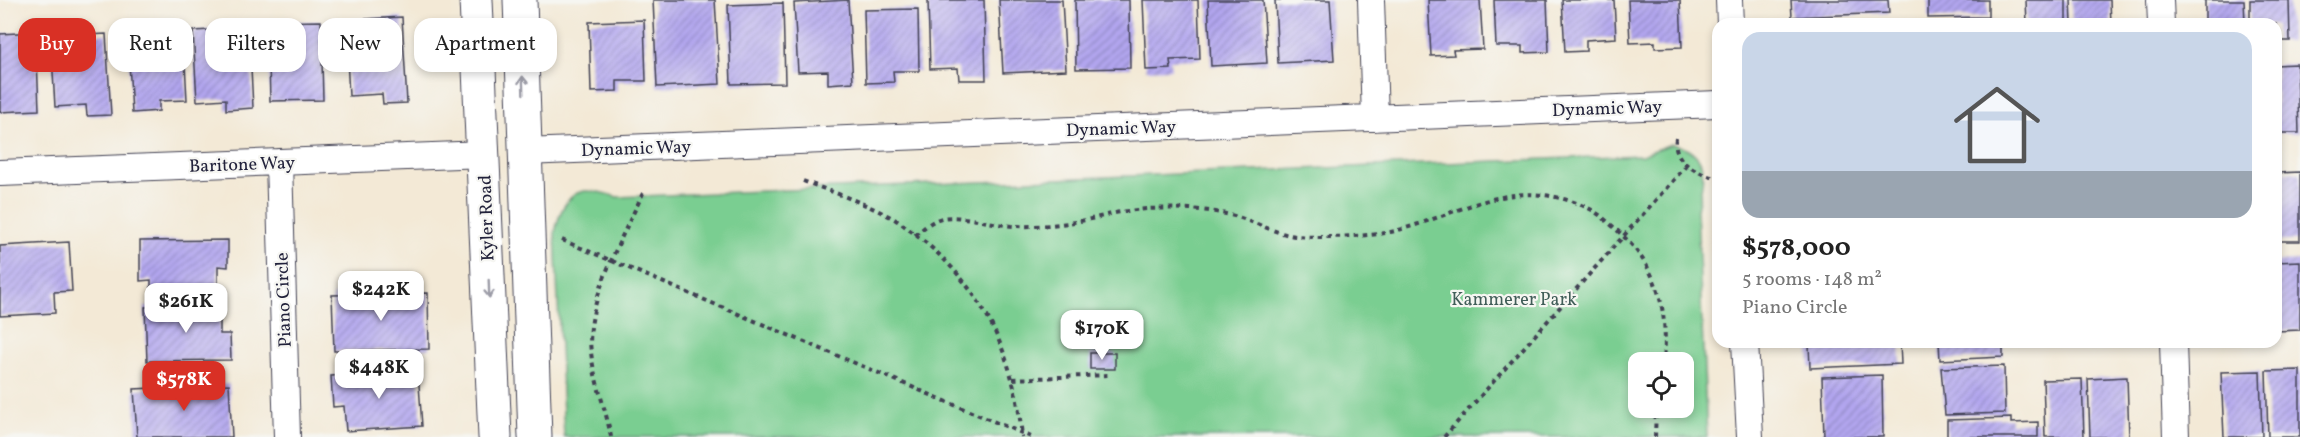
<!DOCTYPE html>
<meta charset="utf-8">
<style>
:root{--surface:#fff;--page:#f6f6f6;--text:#222;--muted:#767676;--accent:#d93025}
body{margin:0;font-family:Vollkorn,serif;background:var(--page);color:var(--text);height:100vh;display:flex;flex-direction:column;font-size:22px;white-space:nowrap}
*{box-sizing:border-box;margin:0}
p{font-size:20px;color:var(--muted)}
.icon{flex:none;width:33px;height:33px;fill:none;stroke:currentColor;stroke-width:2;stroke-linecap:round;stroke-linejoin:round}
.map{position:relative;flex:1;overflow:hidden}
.side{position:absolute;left:1712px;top:18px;width:570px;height:330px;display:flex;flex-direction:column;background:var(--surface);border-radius:18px;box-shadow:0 3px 9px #0003}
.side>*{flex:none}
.guide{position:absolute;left:18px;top:18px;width:570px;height:54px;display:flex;gap:12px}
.fabs{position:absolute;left:1628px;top:352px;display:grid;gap:12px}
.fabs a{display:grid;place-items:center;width:66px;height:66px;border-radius:12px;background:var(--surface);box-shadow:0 3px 9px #0003;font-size:30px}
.price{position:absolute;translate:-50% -51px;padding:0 14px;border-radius:12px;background:#fff;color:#222;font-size:20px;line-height:39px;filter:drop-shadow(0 2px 3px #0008)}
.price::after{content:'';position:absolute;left:50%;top:36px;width:18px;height:14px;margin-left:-9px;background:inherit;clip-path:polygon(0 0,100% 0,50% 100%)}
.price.selected{background:var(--accent);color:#fff}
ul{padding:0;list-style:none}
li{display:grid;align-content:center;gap:12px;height:318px;padding:0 30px}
li span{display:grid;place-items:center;height:186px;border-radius:18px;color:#555}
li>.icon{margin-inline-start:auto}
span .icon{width:108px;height:108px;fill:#fffc;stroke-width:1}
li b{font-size:26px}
.chip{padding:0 21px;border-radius:18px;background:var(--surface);box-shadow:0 3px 9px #0003;font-size:21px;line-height:54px}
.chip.selected{background:var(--accent);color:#fff}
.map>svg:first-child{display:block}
</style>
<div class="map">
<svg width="2300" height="437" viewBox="0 0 2300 437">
<defs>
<pattern id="building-hatch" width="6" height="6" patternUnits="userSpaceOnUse" patternTransform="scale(1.5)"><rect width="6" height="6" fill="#b2a6ef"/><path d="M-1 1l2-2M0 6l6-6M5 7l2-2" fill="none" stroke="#9087c3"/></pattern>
</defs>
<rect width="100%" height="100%" fill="#f6f6f2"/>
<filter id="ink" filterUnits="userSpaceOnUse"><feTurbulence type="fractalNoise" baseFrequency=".0167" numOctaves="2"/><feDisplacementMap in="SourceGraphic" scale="12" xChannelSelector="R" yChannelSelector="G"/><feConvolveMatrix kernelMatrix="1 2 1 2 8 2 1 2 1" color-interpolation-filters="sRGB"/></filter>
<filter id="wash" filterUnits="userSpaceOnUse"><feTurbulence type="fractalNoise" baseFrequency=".008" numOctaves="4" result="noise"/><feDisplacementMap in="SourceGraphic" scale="24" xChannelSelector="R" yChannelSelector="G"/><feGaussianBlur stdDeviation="1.35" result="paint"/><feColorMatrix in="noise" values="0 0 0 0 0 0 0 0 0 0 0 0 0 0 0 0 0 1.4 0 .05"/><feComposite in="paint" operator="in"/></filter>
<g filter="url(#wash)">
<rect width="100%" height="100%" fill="#f3e9d6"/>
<!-- park -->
<path fill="#7ace91" stroke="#4e7866" stroke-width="1.5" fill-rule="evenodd" d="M1671 144C1712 151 1704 178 1697 209L1707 437H564L555 233C558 216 567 190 588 191 598 191 608 194 617 197L1642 155ZM1638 363H1683V408H1638Z"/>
<g id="blocks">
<!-- building -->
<path fill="url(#building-hatch)" d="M653 0H715L720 84 657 87Z
M848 0 853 82 828 84V71L798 72 794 3Z
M928 0H984L986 80H959L958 68 930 69Z
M999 0H1062L1066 70 1003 73Z
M1075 0H1129L1130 68 1076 69Z
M1143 0H1198L1200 59 1170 60 1171 69 1146 70Z
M1208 0H1263L1267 63 1211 66Z
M1275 0H1330L1334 60 1278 63Z
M1428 0H1480L1483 49 1453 50 1454 55 1431 56Z
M1494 0H1547L1549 52 1522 53V46H1496Z
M1562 0H1614L1616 38 1586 40V51L1565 52Z
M1628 0H1680L1682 47 1655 48V42L1630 43Z
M1791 0H1888L1889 13 1792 17Z
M1928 0H1988V17L1928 18Z
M2026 0H2066V24H2027Z
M2071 0H2110L2111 24H2072Z
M2205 0H2244L2245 24H2205Z
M2250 0H2289L2290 41H2276V24H2250Z
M783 3 785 83 731 84 728 5Z
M918 9 919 71H893L894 82 866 83 864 10Z
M402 17 407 103 383 104 382 94 349 96 345 20Z
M644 20 646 81H617V91L591 92 589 22Z
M321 21 323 100 270 101 268 22Z
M1994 21V24H1954V22Z
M183 25 187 100 159 101V111L132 113 127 28Z
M249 28 253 108 226 110V99L197 101 193 31Z
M36 32 39 110 0 112V34Z
M106 34 111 115 87 116 86 105 55 107 51 37Z
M2297 64 2299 133H2276V65Z
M2300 172V241H2276V173Z
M228 240V267L218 266V295L151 296V280L140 281V241Z
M69 242 72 291 54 292 55 313 0 316V246Z
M2300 261V330L2276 331V262Z
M428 293 429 349 334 351 332 295Z
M220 305V334H230L231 360 147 361 145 307Z
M1816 342H1900L1901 364 1810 368 1809 344H1816Z
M1939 342H2003V357L1940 360Z
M1090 353H1115V369H1090Z
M2004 366 2005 413 1945 415 1941 368Z
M2300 370V437H2268L2266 371Z
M418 371 422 426 346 431 344 406 333 407 331 376Z
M2260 371 2262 437H2224L2221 372Z
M1882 375 1883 437H1824L1822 377Z
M2127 377 2129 437H2090L2088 379Z
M2082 379 2084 437H2045L2043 380Z
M229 384 232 437H137L134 389Z
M2011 418V423L2038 422V437H1947V420Z"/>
</g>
</g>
<g filter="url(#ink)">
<use href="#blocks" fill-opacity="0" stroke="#414052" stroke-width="1.5"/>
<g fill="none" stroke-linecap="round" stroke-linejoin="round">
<!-- minor casing -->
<g stroke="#414052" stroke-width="28">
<path id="minor" d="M1371 0 1375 118
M1729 0 1730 24
M2160 0 2161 24
M525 152 1718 104
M279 162 287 437
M0 173 484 154
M1745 342 1750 437
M2173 342 2176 437"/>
</g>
<!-- tertiary casing -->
<g stroke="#414052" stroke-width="35">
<path id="tertiary" d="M476 0 495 437
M520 0 535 437"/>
</g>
<!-- path -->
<path stroke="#414052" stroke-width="4" stroke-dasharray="4.5 4.5" stroke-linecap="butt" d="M1676 138C1672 161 1696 173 1715 178
M803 181C835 193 866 203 896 220 906 226 915 235 925 242 986 293 1015 359 1022 437
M915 235C923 229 932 220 942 218 960 214 995 225 1014 226 1041 227 1069 224 1095 218 1104 216 1113 213 1122 212 1144 208 1168 208 1190 209 1203 210 1218 212 1230 215 1252 220 1273 233 1295 236 1321 238 1370 237 1395 231 1465 213 1512 174 1586 207 1598 212 1609 223 1619 232 1659 269 1668 310 1664 363
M562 240 1031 437
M1013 379 1108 375
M611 437C606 409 594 380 591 352 584 304 624 234 644 191
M1444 437 1686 166
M1655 437 1656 408"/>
<!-- minor -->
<use href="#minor" stroke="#fff" stroke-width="26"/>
<!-- tertiary -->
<use href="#tertiary" stroke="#fff" stroke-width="33"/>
</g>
<!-- one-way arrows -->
<defs><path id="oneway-shaft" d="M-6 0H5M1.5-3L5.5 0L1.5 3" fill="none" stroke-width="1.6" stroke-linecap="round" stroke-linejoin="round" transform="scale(1.5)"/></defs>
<g stroke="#9c9ca7">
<use href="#oneway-shaft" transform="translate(523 85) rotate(-92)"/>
<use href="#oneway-shaft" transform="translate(489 289) rotate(88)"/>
</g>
</g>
<g text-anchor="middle" stroke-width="4.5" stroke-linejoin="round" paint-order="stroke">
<!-- street labels -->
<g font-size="18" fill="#22223b" stroke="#f6f6f2">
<text transform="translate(1607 108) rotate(-2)" y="6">Dynamic Way</text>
<text transform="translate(1121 128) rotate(-2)" y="6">Dynamic Way</text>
<text transform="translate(636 148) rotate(-2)" y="6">Dynamic Way</text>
<text transform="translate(242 164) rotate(-2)" y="6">Baritone Way</text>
<text transform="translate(486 218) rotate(-92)" y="6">Kyler Road</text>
<text transform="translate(283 300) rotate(-92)" y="6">Piano Circle</text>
</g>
<!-- park labels -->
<g font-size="18" fill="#415e59" stroke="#f6f6f2">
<text x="1514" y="305">Kammerer Park</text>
</g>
</g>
</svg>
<div class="fabs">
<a><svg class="icon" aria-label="locate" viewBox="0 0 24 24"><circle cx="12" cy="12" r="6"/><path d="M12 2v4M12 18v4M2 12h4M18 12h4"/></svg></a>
</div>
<b class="price" style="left:381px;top:322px">$242K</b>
<b class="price" style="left:186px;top:334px">$261K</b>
<b class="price" style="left:1102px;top:361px">$170K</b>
<b class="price" style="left:379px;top:400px">$448K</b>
<b class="price selected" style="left:184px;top:412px">$578K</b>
<div class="guide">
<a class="chip selected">Buy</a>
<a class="chip">Rent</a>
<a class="chip">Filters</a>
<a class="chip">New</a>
<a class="chip">Apartment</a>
</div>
<section class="side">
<ul>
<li><span style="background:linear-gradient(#c9d6e8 75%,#9aa5b1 0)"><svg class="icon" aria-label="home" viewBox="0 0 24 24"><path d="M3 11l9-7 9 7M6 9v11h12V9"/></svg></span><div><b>$578,000</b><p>5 rooms · 148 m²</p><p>Piano Circle</p></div></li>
</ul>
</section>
</div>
